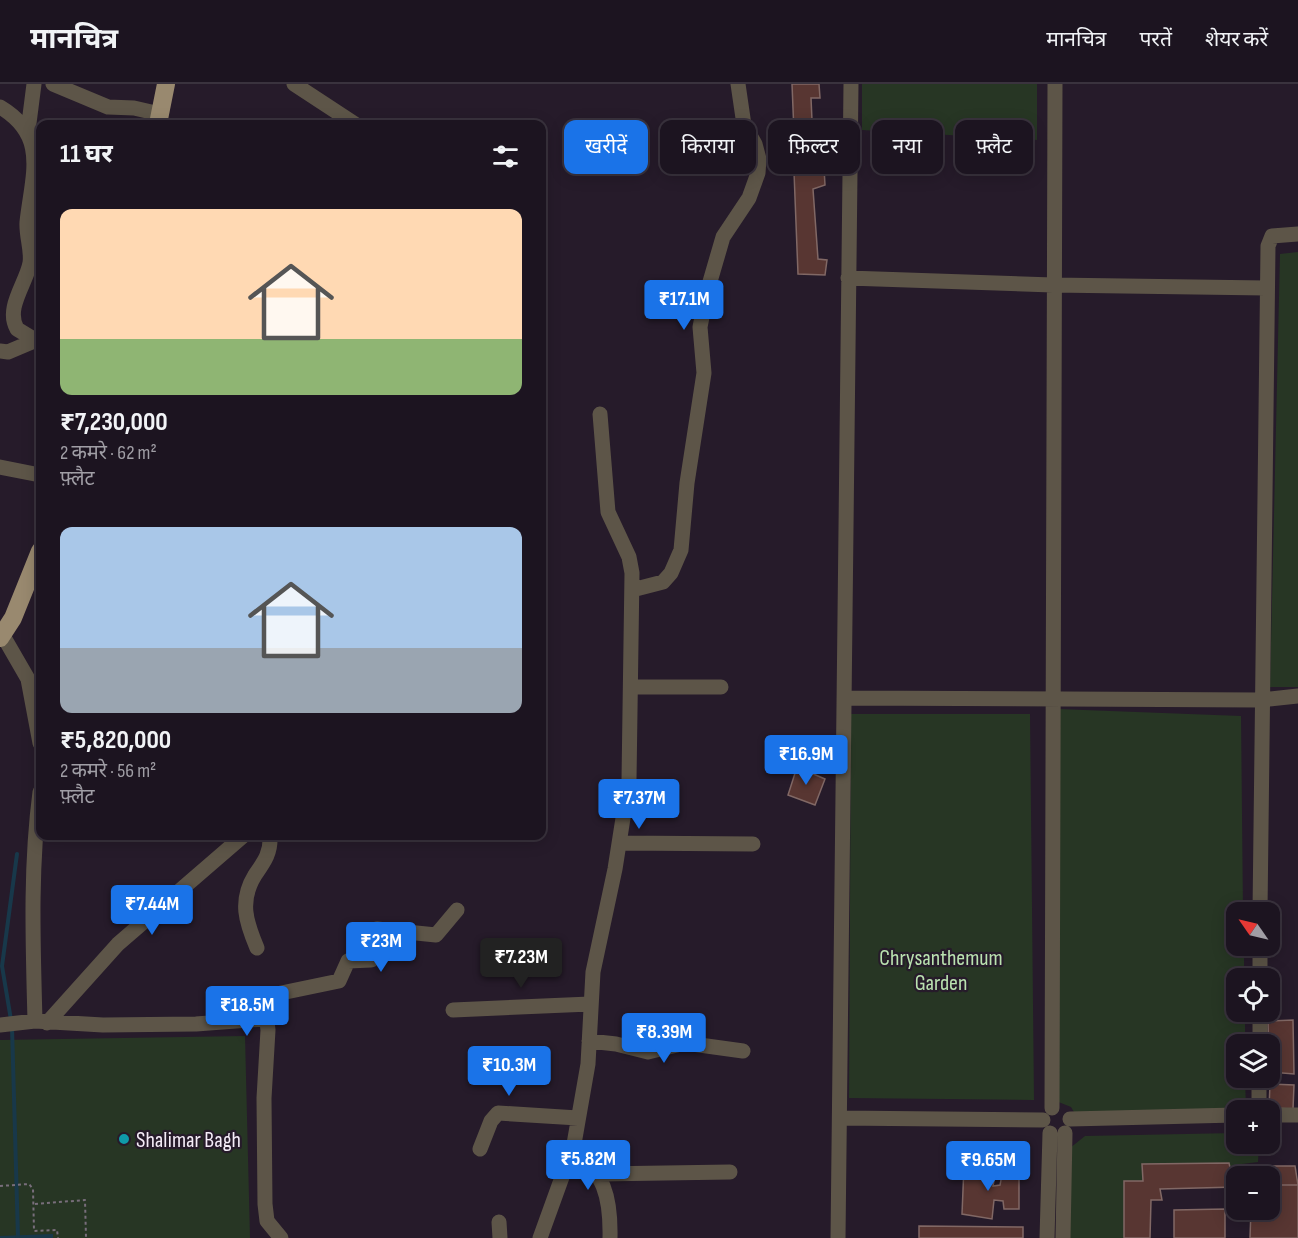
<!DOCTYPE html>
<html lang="hi">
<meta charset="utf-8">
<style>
:root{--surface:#1c1420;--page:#251d29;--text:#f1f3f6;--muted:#a09ea5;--line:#3a333e;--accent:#1a73e8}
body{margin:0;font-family:"Sofia Sans Condensed","Noto Sans Devanagari",sans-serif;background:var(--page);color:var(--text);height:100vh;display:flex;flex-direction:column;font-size:22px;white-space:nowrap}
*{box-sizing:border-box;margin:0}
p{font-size:20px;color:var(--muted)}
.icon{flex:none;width:33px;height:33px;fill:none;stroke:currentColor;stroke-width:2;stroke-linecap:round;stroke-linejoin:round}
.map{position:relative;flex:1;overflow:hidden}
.side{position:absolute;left:36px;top:36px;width:510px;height:720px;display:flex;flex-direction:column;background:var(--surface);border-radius:12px;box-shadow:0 3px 15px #0003,0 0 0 2px var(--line)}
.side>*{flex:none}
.banner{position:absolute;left:564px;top:36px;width:570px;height:54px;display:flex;gap:12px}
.needle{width:39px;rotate:304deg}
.fabs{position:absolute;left:1226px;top:818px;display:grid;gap:12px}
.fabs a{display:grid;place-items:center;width:54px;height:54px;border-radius:12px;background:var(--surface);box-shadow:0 3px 15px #0003,0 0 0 2px var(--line);font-size:30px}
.price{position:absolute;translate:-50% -51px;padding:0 14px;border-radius:6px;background:var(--accent);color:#fff;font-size:20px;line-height:39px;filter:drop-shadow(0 2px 3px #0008)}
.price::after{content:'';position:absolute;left:50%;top:36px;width:18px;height:14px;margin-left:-9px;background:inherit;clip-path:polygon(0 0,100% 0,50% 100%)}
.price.selected{background:#222;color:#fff}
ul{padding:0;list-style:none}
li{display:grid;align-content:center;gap:12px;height:318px;padding:0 24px}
li span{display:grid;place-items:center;height:186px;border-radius:12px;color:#555}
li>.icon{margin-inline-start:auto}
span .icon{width:108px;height:108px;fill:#fffc;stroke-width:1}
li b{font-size:26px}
h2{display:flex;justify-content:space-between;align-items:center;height:72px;padding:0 24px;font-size:26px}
.pill{padding:0 21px;border-radius:12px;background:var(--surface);box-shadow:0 3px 15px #0003,0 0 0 2px var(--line);font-size:21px;line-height:54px}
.pill.selected{background:var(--accent);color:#fff}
header{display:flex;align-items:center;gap:36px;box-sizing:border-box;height:84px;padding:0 30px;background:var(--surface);border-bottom:2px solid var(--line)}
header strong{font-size:28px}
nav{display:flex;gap:33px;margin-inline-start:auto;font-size:21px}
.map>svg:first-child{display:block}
</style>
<header>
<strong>मानचित्र</strong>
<nav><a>मानचित्र</a><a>परतें</a><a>शेयर करें</a></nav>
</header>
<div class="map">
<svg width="1298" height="1154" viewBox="0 0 1298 1154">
<rect width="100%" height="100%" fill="#261b2a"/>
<!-- green -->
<path fill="#273624" d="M862 0H1037V56L862 46Z
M1298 168V603H1270L1280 170Z
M1058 625 1241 632 1243 828H1236V861H1244V894H1236V927H1245V960H1236V993H1245L1246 1026 1074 1028 1071 1023 1056 1017Z
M851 630H1030L1034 1016 849 1014Z
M245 952 250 1154H0V956Z
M1236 1049V1059H1259L1258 1078 1242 1080 1241 1090 1232 1092 1229 1079 1142 1080 1143 1097H1124V1154H1066L1070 1064 1085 1052Z"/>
<!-- water -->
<path fill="#18384a" d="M53 1150V1154H0V1152Z"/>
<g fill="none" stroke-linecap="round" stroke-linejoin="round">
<!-- stream -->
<path stroke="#18384a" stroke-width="4" d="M11 936 2 882 17 770
M12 943 18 1154"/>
</g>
<!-- building -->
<path fill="#583632" stroke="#816865" stroke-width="1.5" d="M792 0H819L820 14H811L813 59 826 61 823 76 795 73Z
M824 84 825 101 813 105 818 175 827 176 825 191 798 190 794 88Z
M797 683 825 695 815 721 788 711Z
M1293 936 1294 990 1269 988 1268 937Z
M1270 1000 1294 1001 1293 1025 1269 1024Z
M1229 1079 1232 1092H1236V1103L1160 1105 1162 1116H1151L1150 1154H1124V1097H1143L1142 1080Z
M964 1082 996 1085 993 1102 1000 1101 1002 1091 1019 1093V1125H1004L1003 1117 994 1116 992 1135 962 1130Z
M1248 1082H1295L1298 1101H1269V1092H1250Z
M1269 1101H1298V1154H1250L1251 1125H1269Z
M1225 1125V1154H1174V1126Z
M919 1142 1023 1143V1154H919Z"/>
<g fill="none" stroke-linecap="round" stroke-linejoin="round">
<!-- path -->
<path stroke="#786e7b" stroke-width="2" stroke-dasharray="3 3" stroke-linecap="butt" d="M0 1102 29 1100 33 1105 34 1147 57 1146 58 1154
M35 1120 85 1116 86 1154"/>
<!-- minor -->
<path stroke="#5d5548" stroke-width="15" d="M53 0 108 23 134 24 160 30
M294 0 355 40
M0 23C49 52 32 91 27 138 26 152 32 166 30 179 26 200 5 224 17 245L40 259
M28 47 34 0
M848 194 1053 201 1266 204
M0 267 8 268 34 257
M0 383 40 391
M632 506 663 498 671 489 681 466 687 399 704 289 700 243 707 208 723 153 749 114 758 89 759 75 755 60 744 41 738 0
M2 550 28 595 40 659
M631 603H721
M844 614 1260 616 1298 612
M620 759 753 760
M1260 828 1268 162 1272 152 1298 150
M257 864C246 838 239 817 255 791 264 778 271 769 270 752
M1260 894V861
M453 926 590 920
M260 934 258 922 262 913 339 897 348 877 371 876 377 845 436 851 457 826
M35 937C33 860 30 784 40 708
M47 939 118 860 243 752
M0 941 35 937 103 941 196 940 264 935 267 938 268 946 264 1014 265 1120 267 1137 281 1154
M589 957 616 960 648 968 685 959 743 967
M1260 960V927
M1052 1024 1055 0
M1259 1026V993
M1269 1031H1298
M840 1034 1043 1036
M1070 1035 1236 1031
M574 1060C603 1093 611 1109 610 1154
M480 1065 491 1037 498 1029 578 1034
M599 1090 730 1088
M499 1138 500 1154
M540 1154 574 1060 588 980 593 888 615 785 629 696 632 489 629 473 608 428 600 330
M838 1154 851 0
M1047 1154 1050 1049
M1063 1154 1065 1049"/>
<!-- major -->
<path stroke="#99896f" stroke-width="18" d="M158 40 166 0
M0 554 13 534 40 467"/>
</g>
<!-- markers -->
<circle fill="#0f9aa8" stroke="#261b2a" stroke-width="2" cx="124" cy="1055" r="6"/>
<g text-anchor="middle" stroke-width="4.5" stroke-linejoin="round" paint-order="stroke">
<!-- park labels -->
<g font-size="22" fill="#bae2b0" stroke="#261b2a">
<text x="941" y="881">Chrysanthemum<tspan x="941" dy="25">Garden</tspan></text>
</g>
<!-- poi labels -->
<g font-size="22" fill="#f5edf8" stroke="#261b2a" text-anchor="start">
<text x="136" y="1063">Shalimar Bagh</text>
</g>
</g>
</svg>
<div class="fabs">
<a><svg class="needle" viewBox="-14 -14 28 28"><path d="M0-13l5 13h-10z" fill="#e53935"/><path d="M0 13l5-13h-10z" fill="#a09ea5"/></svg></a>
<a><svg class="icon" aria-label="locate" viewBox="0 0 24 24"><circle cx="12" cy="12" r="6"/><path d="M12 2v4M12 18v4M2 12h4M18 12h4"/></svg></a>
<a><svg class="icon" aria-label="layers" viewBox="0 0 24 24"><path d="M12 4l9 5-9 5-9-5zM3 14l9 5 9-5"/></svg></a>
<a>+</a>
<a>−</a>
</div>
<b class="price" style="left:684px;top:247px">₹17.1M</b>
<b class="price" style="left:806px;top:702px">₹16.9M</b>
<b class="price" style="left:639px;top:746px">₹7.37M</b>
<b class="price" style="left:152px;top:852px">₹7.44M</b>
<b class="price" style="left:381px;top:889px">₹23M</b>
<b class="price selected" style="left:521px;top:905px">₹7.23M</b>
<b class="price" style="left:247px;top:953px">₹18.5M</b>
<b class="price" style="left:664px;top:980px">₹8.39M</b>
<b class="price" style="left:509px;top:1013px">₹10.3M</b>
<b class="price" style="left:588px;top:1107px">₹5.82M</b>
<b class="price" style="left:988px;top:1108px">₹9.65M</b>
<div class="banner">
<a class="pill selected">खरीदें</a>
<a class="pill">किराया</a>
<a class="pill">फ़िल्टर</a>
<a class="pill">नया</a>
<a class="pill">फ़्लैट</a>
</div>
<section class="side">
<h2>11 घर<svg class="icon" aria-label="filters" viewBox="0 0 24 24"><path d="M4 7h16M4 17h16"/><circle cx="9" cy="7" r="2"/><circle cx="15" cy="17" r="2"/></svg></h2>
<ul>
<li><span style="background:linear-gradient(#ffd9b3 70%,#8fb573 0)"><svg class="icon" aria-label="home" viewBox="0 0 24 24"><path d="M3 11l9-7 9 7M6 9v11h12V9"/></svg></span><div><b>₹7,230,000</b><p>2 कमरे · 62 m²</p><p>फ़्लैट</p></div></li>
<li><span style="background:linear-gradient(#a9c7e8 65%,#9aa5b1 0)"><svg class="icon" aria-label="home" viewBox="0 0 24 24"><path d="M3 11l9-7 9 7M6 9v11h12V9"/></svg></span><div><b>₹5,820,000</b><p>2 कमरे · 56 m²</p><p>फ़्लैट</p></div></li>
</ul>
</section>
</div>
